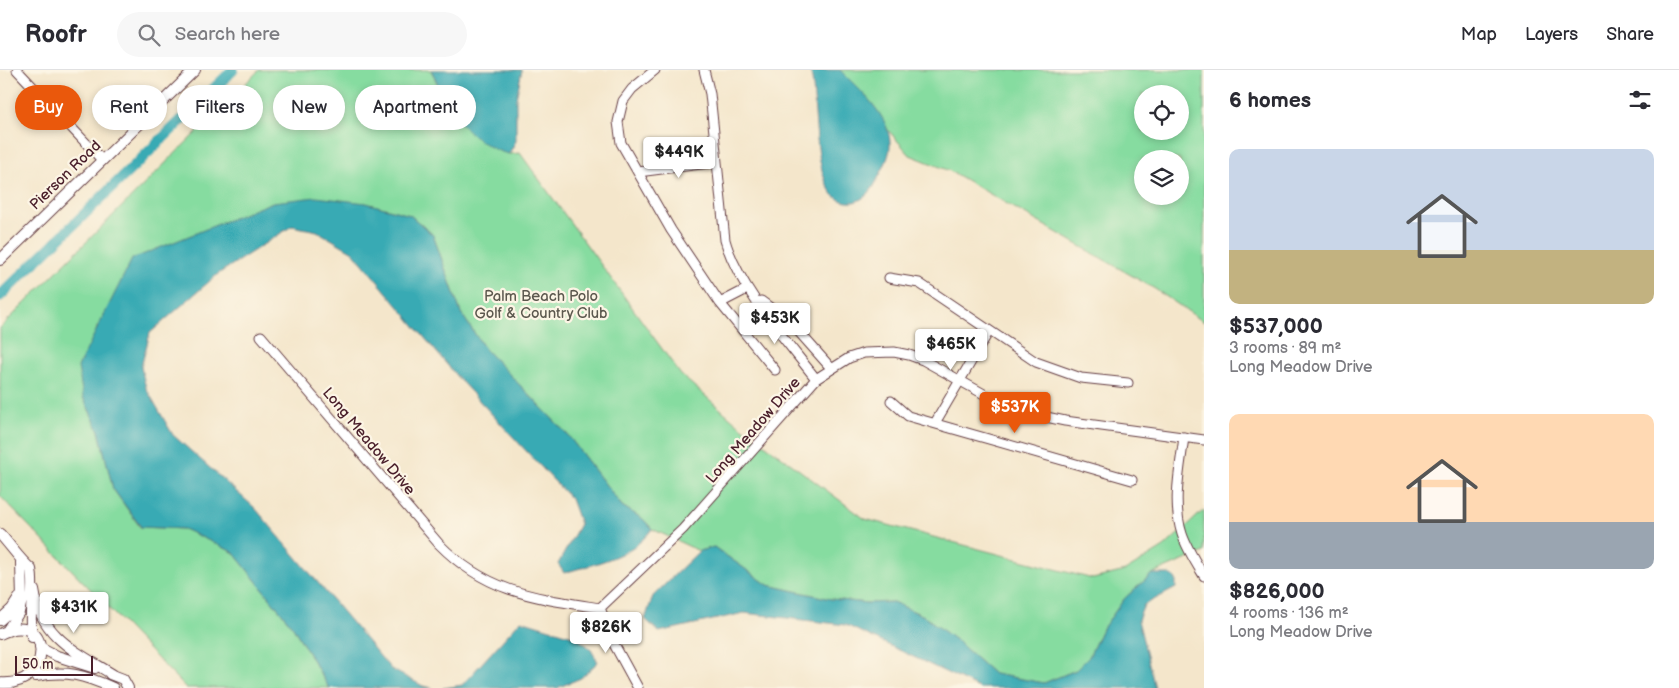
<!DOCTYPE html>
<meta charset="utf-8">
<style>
:root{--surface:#fff;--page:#f7f7f7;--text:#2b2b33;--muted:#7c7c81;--line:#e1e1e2;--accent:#ea580c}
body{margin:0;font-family:"Balsamiq Sans",sans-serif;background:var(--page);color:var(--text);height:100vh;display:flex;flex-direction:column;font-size:19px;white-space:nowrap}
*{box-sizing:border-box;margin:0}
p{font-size:16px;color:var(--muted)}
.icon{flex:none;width:28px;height:28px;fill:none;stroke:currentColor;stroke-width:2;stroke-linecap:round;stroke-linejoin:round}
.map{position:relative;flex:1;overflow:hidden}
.side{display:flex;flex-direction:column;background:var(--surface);width:475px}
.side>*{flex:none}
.banner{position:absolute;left:15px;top:15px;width:475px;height:45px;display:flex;gap:10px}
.buttons{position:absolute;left:1134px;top:15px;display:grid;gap:10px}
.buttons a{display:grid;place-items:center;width:55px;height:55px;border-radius:50%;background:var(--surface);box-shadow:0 2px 8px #0003;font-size:25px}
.scale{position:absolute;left:15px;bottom:12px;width:78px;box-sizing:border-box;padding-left:5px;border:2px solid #4a1f2b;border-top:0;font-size:14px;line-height:18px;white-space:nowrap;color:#4a1f2b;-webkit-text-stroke:4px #fcf5e5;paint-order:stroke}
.price{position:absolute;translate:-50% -42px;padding:0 11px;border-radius:5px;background:#fff;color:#222;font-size:16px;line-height:32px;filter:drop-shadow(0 1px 2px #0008)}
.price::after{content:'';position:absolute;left:50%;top:30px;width:15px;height:11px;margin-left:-8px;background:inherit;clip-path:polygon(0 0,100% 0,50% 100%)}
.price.active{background:var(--accent);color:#fff}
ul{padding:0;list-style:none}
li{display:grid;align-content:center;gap:10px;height:265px;padding:0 25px}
li span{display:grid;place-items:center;height:155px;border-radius:10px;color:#555}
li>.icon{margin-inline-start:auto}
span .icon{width:90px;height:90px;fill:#fffc;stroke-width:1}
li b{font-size:21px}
h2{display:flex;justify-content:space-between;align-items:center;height:60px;padding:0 25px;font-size:21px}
.chip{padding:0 18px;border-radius:22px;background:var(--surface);box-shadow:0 2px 8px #0003;font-size:18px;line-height:45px}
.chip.active{background:var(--accent);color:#fff}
header{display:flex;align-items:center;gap:30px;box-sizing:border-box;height:70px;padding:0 25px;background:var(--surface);border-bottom:1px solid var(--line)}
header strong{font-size:24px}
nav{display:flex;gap:28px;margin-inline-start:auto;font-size:18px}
.search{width:350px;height:45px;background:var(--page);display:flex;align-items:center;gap:12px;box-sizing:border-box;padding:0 18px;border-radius:28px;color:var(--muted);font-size:19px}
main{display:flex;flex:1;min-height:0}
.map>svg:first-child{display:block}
</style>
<header>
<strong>Roofr</strong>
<div class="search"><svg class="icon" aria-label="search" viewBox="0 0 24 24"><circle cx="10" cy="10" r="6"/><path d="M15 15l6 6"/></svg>Search here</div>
<nav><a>Map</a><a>Layers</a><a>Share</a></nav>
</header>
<main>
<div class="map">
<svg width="1204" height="618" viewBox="0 0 1204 618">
<rect width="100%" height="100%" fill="#fcf5e5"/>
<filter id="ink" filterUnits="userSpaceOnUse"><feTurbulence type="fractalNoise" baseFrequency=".02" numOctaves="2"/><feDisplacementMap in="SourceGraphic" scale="10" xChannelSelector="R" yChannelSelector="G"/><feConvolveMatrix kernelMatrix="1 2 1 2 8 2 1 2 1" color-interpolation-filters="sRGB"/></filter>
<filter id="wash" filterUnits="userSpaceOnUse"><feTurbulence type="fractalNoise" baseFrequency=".0096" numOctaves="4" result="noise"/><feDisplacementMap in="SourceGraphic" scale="20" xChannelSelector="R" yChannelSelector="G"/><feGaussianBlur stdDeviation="1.12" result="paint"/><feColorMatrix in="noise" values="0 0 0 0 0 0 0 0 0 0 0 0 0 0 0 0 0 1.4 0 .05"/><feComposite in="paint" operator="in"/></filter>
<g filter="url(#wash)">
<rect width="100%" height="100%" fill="#f4e6cb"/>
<!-- green -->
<path fill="#86dca0" stroke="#687e66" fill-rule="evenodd" d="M259 0H431L443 26 509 84 520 83 681 305 739 355 865 449 1093 509 1125 501 1164 477 1204 440V482L1152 504 1125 528 1101 561 1089 587 1076 600 1044 613 994 604 957 571 924 546 893 532 867 533 831 529 768 515 714 477 699 481 652 459 643 449 622 436 567 364 485 279 461 243 433 165 410 145 366 133 273 132 133 189 117 223 97 257 83 327 99 361 113 419 140 457 184 459 233 482 293 557 329 618H186L0 426V258Z
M840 0H1204V252L1155 219 950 101 910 85 888 60 873 35ZM1142 24H1180V61H1142ZM1142 89H1180V126H1142Z"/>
<!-- water -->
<path fill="#39aab4" stroke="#426470" d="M431 0H522L516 29V71L509 84C481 78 454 51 442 25 438 16 436 8 431 0Z
M810 0H840C859 20 892 46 890 77 889 90 880 104 874 116 869 125 858 134 847 132 809 128 819 27 810 0Z
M316 127 366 133 410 145 433 165 461 243 485 279 567 364 622 436 643 449 652 459C632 487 596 493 564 503L558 494 580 454 571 429 459 309 353 182 317 161 292 156 218 204 150 263 141 297 146 318 173 365 255 438 391 599 423 616 433 618H329L293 557 233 482 184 459 141 457 113 419 99 361 83 327 78 297 132 189 273 132Z
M714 477 768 515 831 529 867 533 893 532 924 546 957 571 994 604 1044 613 1076 600 1089 587 1101 561 1125 528 1152 504H1169L1176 509V518L1144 535 1138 550 1155 618H979L846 555 744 543 659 562 645 549 653 526 699 481Z
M521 550 576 567 590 578 598 592 581 608 557 618H443L462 615Z"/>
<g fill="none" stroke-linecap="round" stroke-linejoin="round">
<!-- canal -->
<path stroke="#39aab4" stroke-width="11" d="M0 226 233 0"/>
</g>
</g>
<g filter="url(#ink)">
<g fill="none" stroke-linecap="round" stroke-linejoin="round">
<!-- minor casing -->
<g stroke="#643d43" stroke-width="11">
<path id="minor" d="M17 0 102 90
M655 0 632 19 623 31 618 52 621 73 671 160 720 233 775 300
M704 0 710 24 725 170C738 217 786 270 816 309
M638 102 717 92
M889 208 919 213 1036 292 1081 308 1128 313
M761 231 791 253 831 298
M720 233 747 219
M261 266 439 474C487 523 536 528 600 538L683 459 816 309 849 288 864 283 894 282 909 285 923 290 991 328 1037 345 1065 351 1204 370
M891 331 908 346 1132 410
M935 353 989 261
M1184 367C1180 399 1172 433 1182 464 1187 479 1196 493 1204 506
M600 538 614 574 638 618"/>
</g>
<!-- tertiary casing -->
<g stroke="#643d43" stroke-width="12">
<path id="tertiary" d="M0 190 195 0
M0 464C11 476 19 489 31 499 35 522 28 543 32 567
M34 520C41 568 77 582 115 606
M0 550 12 539 19 528
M7 561 19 542 22 530 21 492
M0 564C53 537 55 618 0 613
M40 577 57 586 95 598
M110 604 123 609 128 618
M36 606C67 600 84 605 113 618"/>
</g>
<!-- minor -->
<use href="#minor" stroke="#fff" stroke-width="9"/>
<!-- tertiary -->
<use href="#tertiary" stroke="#fff" stroke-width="10"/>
</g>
</g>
<g text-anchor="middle" stroke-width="4.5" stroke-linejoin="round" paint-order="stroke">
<!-- street labels -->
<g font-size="15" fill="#4a1f2b" stroke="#fcf5e5">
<text transform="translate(65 105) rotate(-44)" y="5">Pierson Road</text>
<text transform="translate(753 360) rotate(-49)" y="5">Long Meadow Drive</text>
<text transform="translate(369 371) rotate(50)" y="5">Long Meadow Drive</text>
</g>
<!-- park labels -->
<g font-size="15" fill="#5c584e" stroke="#fcf5e5">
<text x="541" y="231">Palm Beach Polo<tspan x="541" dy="17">Golf &amp; Country Club</tspan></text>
</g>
</g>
</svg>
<div class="buttons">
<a><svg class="icon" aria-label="locate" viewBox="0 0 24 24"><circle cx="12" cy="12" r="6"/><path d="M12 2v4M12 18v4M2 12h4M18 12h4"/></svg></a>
<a><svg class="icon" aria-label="layers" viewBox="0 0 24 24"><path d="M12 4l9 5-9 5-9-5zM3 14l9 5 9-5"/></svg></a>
</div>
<div class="scale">50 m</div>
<b class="price" style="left:679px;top:109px">$449K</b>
<b class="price" style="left:775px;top:275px">$453K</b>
<b class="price" style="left:951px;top:301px">$465K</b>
<b class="price active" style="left:1015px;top:364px">$537K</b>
<b class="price" style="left:74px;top:564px">$431K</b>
<b class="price" style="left:606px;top:584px">$826K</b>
<div class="banner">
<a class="chip active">Buy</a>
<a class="chip">Rent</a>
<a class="chip">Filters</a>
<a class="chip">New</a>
<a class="chip">Apartment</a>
</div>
</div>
<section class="side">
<h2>6 homes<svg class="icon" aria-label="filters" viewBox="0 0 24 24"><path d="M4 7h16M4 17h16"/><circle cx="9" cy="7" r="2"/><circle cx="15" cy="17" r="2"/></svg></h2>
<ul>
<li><span style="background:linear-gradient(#c9d6e8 65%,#c2b280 0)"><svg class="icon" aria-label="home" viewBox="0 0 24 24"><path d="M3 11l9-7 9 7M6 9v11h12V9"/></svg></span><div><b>$537,000</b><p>3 rooms · 89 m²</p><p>Long Meadow Drive</p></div></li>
<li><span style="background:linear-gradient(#ffd9b3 70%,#9aa5b1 0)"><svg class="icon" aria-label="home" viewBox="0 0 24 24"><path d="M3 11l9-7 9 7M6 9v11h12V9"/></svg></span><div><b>$826,000</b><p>4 rooms · 136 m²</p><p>Long Meadow Drive</p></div></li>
</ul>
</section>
</main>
